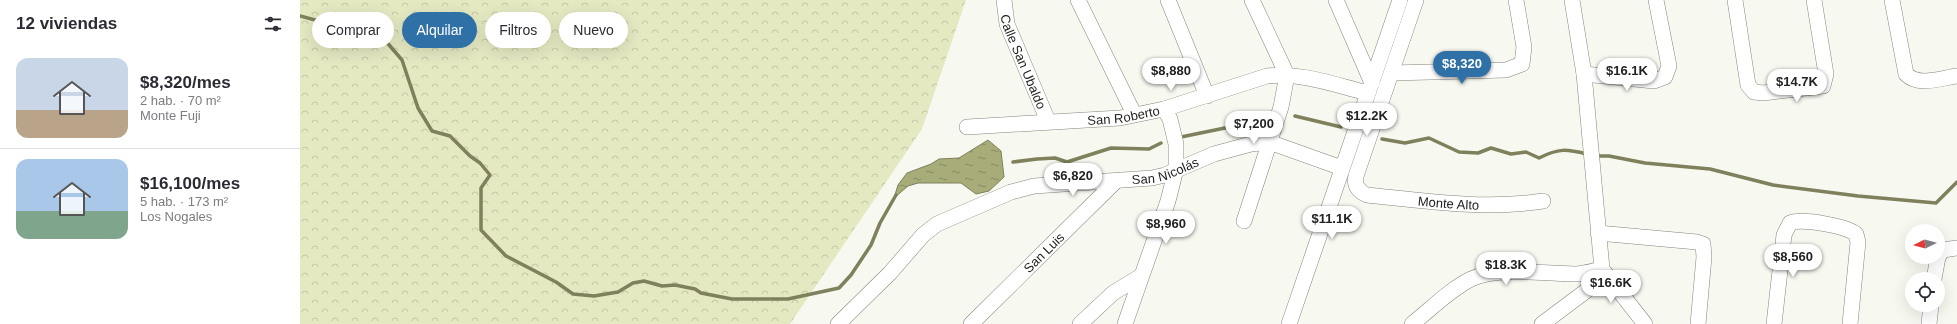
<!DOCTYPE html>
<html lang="es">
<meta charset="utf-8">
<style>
:root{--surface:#fff;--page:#f2f2f3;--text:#2b2b33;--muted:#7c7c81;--line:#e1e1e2;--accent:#2f70a7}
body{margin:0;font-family:Arial,sans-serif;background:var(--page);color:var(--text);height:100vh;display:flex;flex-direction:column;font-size:15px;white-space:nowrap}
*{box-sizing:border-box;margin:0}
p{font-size:13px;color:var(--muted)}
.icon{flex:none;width:22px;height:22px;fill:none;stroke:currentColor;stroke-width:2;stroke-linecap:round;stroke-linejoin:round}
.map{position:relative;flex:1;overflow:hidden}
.side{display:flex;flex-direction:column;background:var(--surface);width:300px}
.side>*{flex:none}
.banner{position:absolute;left:12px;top:12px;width:380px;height:36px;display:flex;gap:8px}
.needle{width:26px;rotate:264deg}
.controls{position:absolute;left:1605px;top:224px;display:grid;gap:8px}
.controls a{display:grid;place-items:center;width:40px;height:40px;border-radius:50%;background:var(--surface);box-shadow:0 4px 16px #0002;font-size:20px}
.price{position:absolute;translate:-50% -34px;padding:0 9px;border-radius:14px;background:#fff;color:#222;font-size:13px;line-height:26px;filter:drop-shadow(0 1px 2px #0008)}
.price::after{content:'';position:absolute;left:50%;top:24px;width:12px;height:9px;margin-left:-6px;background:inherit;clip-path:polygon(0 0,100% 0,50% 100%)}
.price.active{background:var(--accent);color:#fff}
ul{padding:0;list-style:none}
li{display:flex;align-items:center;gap:12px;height:100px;padding:0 16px}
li+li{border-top:1px solid var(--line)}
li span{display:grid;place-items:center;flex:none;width:112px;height:80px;border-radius:12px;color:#555}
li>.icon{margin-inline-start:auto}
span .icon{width:48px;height:48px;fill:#fffc;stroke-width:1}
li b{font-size:17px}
h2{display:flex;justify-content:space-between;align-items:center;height:48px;padding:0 16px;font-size:17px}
.chip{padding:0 14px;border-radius:18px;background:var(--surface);box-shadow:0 4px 16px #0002;font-size:14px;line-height:36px}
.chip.active{background:var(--accent);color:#fff}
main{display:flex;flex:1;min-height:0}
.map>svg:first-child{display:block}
</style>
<main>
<section class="side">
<h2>12 viviendas<svg class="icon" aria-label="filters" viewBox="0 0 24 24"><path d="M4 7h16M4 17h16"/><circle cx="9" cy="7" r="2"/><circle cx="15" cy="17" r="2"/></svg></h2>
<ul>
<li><span style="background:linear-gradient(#c9d6e8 65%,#b9a48a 0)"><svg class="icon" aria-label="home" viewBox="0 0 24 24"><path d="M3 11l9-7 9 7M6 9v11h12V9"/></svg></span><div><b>$8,320/mes</b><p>2 hab. · 70 m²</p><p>Monte Fuji</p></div></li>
<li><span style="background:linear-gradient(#a9c7e8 65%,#7fa58c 0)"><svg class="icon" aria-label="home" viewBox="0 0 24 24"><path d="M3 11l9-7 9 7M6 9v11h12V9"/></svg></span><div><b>$16,100/mes</b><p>5 hab. · 173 m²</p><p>Los Nogales</p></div></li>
</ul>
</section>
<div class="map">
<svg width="1657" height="324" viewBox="0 0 1657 324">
<defs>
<pattern id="park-crowns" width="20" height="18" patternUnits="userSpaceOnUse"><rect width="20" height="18" fill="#e5e9c2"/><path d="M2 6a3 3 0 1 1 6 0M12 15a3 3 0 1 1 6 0" fill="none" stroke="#c4c7a6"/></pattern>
<pattern id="water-ripples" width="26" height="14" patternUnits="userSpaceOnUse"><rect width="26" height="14" fill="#a7ac78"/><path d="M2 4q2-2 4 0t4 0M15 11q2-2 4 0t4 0" fill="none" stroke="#878b62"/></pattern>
</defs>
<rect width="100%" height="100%" fill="#f7f8f0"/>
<!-- park -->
<path fill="url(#park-crowns)" d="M0 0H666L622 129 490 324H0Z"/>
<!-- water -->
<path fill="url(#water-ripples)" stroke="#7e815c" d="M688 140 701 151 704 177 689 191 676 194 661 183H618L608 186 594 198 598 185 607 173 631 164 639 159 659 158Z"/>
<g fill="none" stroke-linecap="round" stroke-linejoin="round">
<!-- stream -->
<path stroke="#7e815c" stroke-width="3.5" d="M0 16 34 25 65 21 76 24 84 39 102 60 118 108 132 131 150 136 170 156 180 163 190 175 181 188V230L206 256 256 282 273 294 294 296 318 292 333 283 344 281 362 286 375 285 395 289 401 293 432 299H488L539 288 551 275 571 245 580 223 596 195
M995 116 1041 127
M881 137 959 121
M1082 139 1105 143 1129 138 1159 152 1178 153 1191 148 1211 154 1226 152 1239 158C1259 148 1266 149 1287 154
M1295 156H1309L1345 163 1410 169 1473 185 1558 196 1636 203 1657 182
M713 162 737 159 755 158 767 162 811 148 849 149 861 143"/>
<!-- minor casing -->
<g stroke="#84857e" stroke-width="16">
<g id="minor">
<path id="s1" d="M704 0 707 24 748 121"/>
<path d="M778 0 834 114"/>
<path d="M868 0 907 96"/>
<path d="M1036 0 1072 83"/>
<path id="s2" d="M1116 0 1056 176C1054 185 1058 191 1067 195 1125 201 1185 210 1243 201"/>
<path d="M1272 0 1284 74 1302 269 1345 324"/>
<path d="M1435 0 1448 85 1454 92 1463 93 1523 86 1526 74 1514 0"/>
<path d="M1592 0 1606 74C1618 87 1641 78 1657 76"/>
<path d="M1092 73 1206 70 1222 64 1224 47 1216 0"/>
<path d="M1284 74 1354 81 1365 77 1369 66 1356 0"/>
<path id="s3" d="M667 127 820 118 864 109 967 76C1002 72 1035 85 1068 93"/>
<path d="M944 221 981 107 987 75 952 0"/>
<path d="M1298 233 1397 242 1403 244 1404 257 1398 324"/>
<path d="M1638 257 1643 250 1657 248"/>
<path d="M1634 279 1638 257"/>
<path id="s4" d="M538 324 590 273 623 235 637 224 711 192 734 186 852 178 865 175 914 154 951 144 969 142 1042 168"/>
<path id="s5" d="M671 324 816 181"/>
<path d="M780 324 813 293 841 276"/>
<path d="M825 324 868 201 876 169V144L870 119 864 109"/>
<path d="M989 324 1100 0"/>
<path d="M1112 324C1131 309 1149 290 1171 279 1200 266 1243 274 1275 274 1284 274 1293 271 1302 269"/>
<path d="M1242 324 1306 276"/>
<path d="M1474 324 1484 235 1490 223C1502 218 1546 226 1556 234L1558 242 1550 324"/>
<path d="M1629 324 1631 305"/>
</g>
</g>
<!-- minor -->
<use href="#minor" stroke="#fff" stroke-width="15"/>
</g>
<g text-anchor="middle" stroke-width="4" stroke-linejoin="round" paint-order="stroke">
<!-- street labels -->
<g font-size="13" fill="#1e1e1c" stroke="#f7f8f0">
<text dy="5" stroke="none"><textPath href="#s1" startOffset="65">Calle San Ubaldo</textPath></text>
<text dy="5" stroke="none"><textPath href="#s3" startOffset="157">San Roberto</textPath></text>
<text dy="5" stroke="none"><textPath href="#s4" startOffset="378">San Nicolás</textPath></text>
<text dy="5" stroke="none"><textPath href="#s2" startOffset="292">Monte Alto</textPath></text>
<text dy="5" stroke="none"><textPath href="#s5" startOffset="102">San Luis</textPath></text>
</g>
</g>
</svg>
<div class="controls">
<a><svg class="needle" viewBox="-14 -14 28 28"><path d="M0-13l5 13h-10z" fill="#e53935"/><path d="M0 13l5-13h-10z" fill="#7c7c81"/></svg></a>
<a><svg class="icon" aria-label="locate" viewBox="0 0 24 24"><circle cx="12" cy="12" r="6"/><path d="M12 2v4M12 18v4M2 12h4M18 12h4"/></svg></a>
</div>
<b class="price active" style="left:1162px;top:85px">$8,320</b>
<b class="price" style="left:871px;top:92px">$8,880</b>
<b class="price" style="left:1327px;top:92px">$16.1K</b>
<b class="price" style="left:1497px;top:103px">$14.7K</b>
<b class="price" style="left:1067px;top:137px">$12.2K</b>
<b class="price" style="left:954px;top:145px">$7,200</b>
<b class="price" style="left:773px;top:197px">$6,820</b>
<b class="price" style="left:1032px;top:240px">$11.1K</b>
<b class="price" style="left:866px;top:245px">$8,960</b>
<b class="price" style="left:1493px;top:278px">$8,560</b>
<b class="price" style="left:1206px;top:286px">$18.3K</b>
<b class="price" style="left:1311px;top:304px">$16.6K</b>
<div class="banner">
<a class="chip">Comprar</a>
<a class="chip active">Alquilar</a>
<a class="chip">Filtros</a>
<a class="chip">Nuevo</a>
</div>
</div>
</main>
